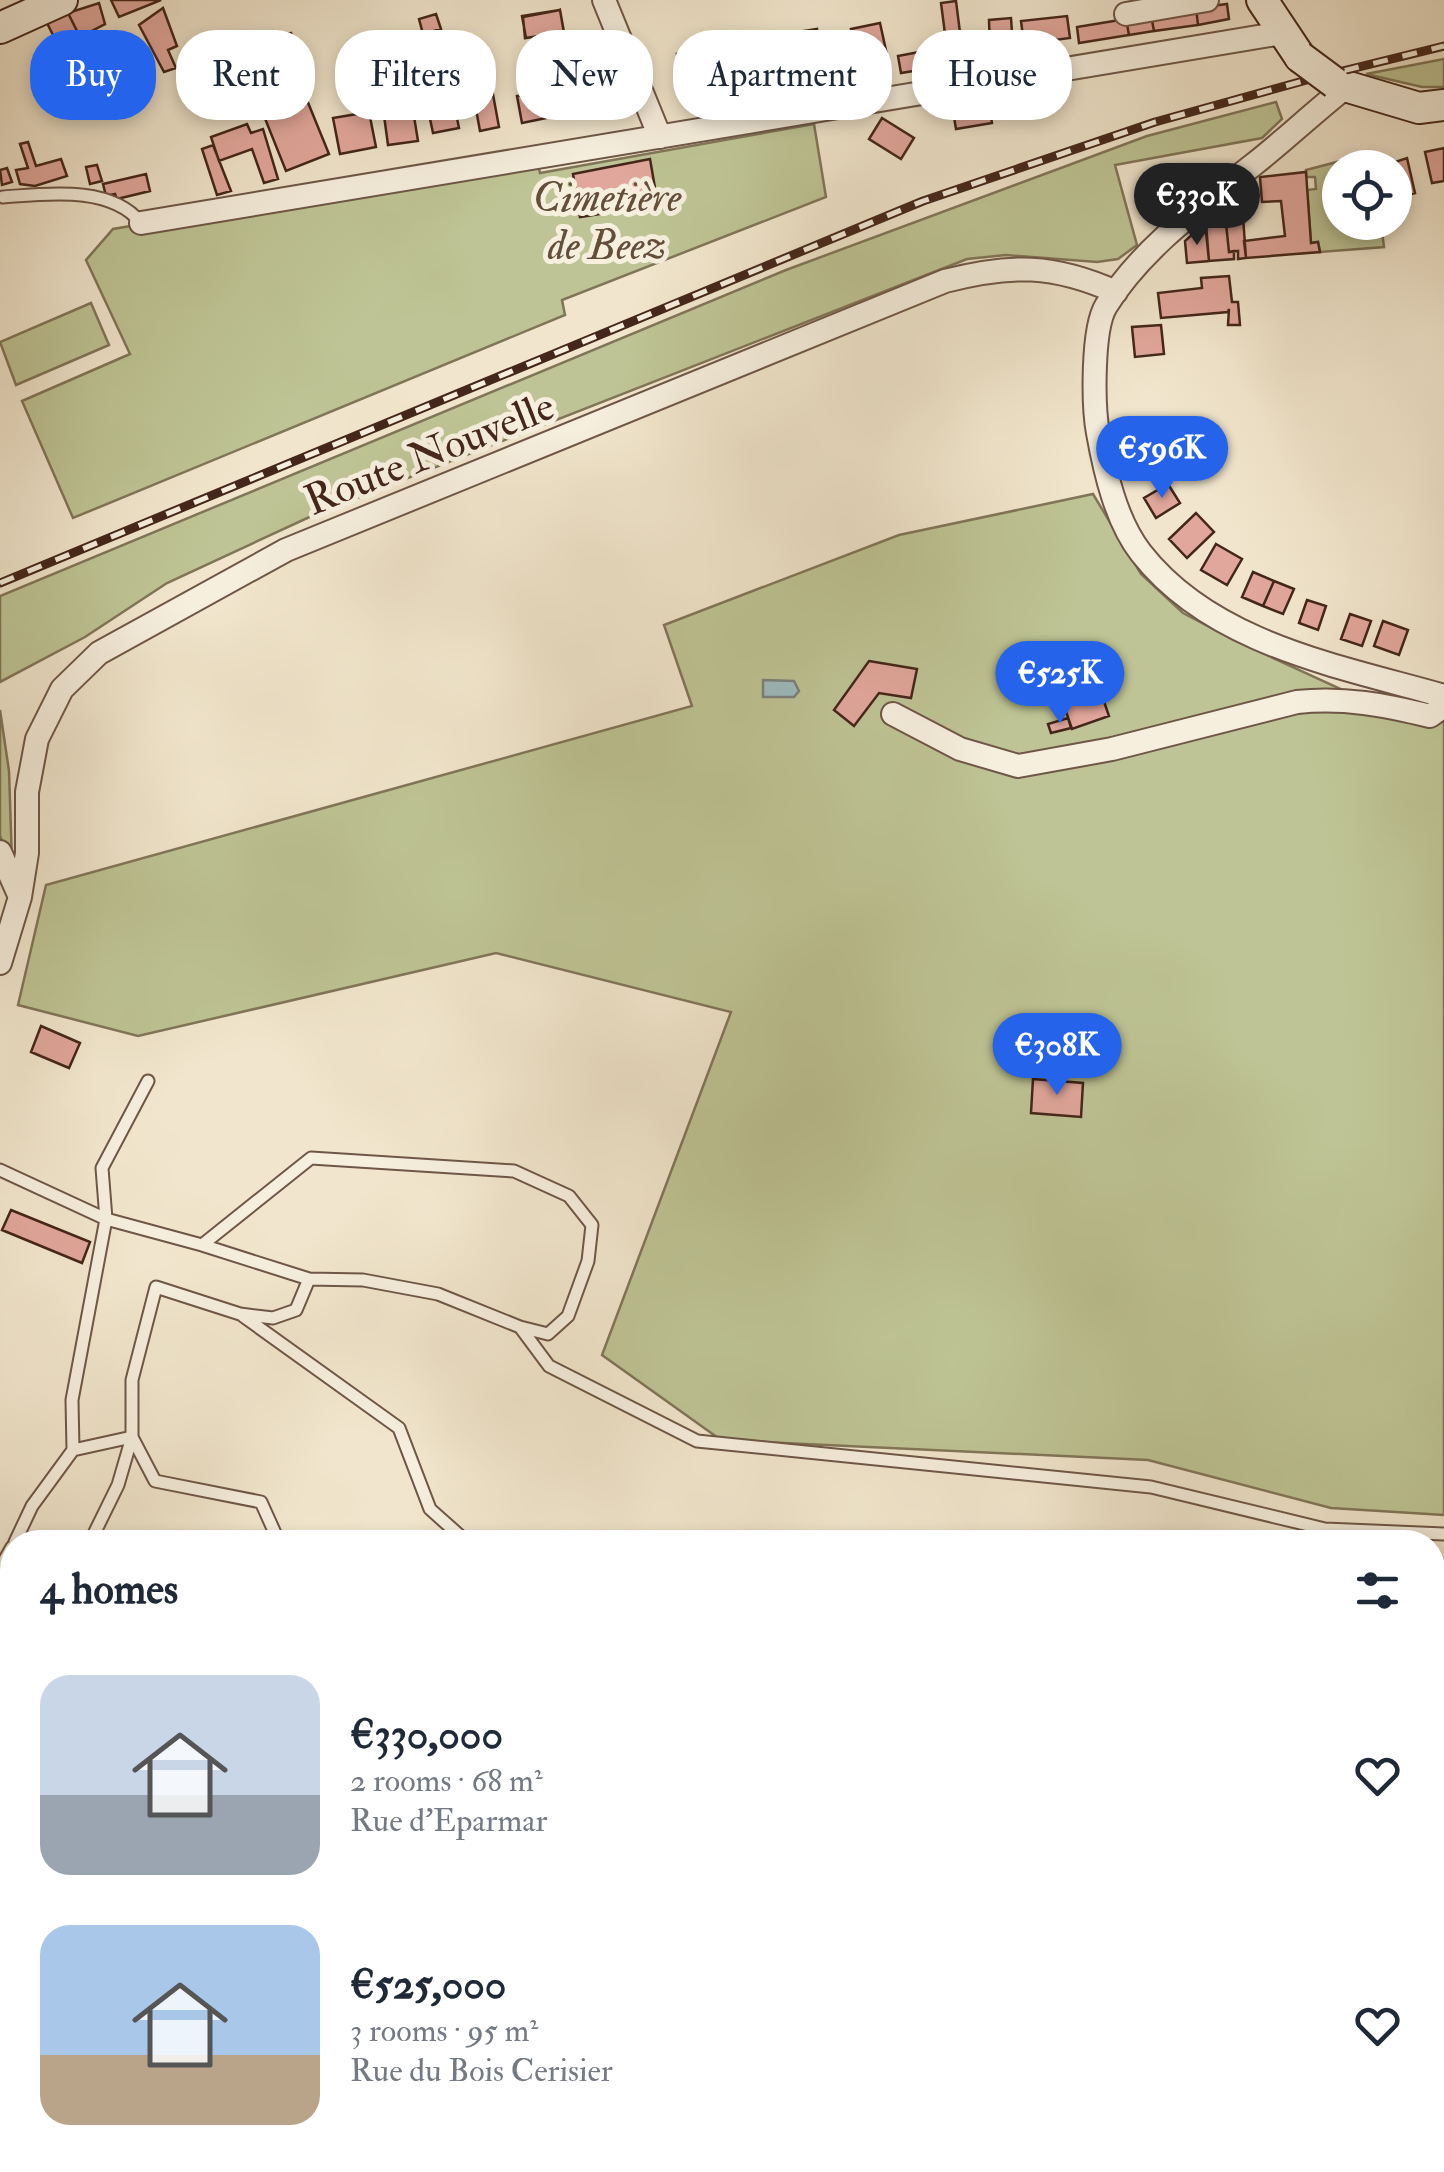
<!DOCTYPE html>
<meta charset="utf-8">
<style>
:root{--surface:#fff;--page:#f6f6f7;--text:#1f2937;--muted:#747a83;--accent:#2563eb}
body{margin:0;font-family:"IM FELL Double Pica",serif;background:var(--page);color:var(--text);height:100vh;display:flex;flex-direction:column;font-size:38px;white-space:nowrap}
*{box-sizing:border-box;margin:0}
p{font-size:32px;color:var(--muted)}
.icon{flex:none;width:55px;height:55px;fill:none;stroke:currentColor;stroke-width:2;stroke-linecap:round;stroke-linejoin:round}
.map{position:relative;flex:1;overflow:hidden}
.sheet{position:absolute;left:0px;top:1530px;width:1445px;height:642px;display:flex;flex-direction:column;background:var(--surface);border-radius:40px 40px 0 0;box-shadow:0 5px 15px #0003}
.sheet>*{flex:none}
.hud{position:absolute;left:30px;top:30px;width:1385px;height:90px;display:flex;gap:20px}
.buttons{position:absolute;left:1322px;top:150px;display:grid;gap:20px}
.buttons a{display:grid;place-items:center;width:90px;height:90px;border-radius:50%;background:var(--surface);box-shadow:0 5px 15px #0003;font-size:50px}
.price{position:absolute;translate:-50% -85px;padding:0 22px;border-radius:35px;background:var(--accent);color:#fff;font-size:32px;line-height:65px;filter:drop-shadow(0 2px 5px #0008)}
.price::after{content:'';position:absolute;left:50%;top:60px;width:30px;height:22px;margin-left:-15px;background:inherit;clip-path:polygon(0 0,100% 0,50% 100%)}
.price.active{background:#222;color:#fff}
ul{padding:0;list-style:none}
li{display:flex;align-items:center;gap:30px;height:250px;padding:0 40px}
li span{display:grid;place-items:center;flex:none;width:280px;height:200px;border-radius:30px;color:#555}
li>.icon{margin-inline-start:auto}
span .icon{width:120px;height:120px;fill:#fffc;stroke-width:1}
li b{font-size:42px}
h2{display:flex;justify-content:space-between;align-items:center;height:120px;padding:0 40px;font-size:42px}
.chip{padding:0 35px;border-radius:40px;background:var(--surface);box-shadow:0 5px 15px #0003;font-size:35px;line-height:90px}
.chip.active{background:var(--accent);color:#fff}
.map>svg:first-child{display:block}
</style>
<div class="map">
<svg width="1444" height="2172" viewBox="0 0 1444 2172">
<rect width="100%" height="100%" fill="#f1e6cd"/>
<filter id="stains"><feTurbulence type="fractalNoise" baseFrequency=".002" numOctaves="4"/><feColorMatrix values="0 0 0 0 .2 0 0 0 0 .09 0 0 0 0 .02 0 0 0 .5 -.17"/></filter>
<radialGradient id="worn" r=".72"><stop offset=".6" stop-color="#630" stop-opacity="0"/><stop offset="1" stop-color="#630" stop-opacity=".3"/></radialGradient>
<!-- green -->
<path fill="#bec495" stroke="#817558" stroke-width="2.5" d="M225 57 234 87 206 96 196 66Z
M1444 59V87H1422L1366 74Z
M1276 102 1282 119 1262 138 1115 165 1137 245 1118 259 1097 262 1006 255 967 259 316 514 167 583 85 637 0 682V596L786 270 1147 136Z
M814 124 826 197 562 300 565 315 73 518 22 401 130 354 86 260 113 229 536 157 540 173Z
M1371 153 1373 167 1340 168V222L1381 223 1384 247 1320 252 1318 242 1311 243 1307 190 1316 189 1315 177H1306V170Z
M91 303 109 345 16 385 0 342Z
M1093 494 1141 574 1183 613 1234 640 1397 715 1444 722V1515L1331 1508 1148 1460 721 1440 602 1355 731 1012 496 953 138 1036 18 1005 46 885 692 706 664 625 899 535Z
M0 710 9 771 12 862 0 836Z"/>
<!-- water -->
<path fill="#9ebdc0" stroke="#7a817e" stroke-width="2.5" d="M763 680 794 681 799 691 794 697H763Z
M12 2045 13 2160 5 2172H0V2052Z"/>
<!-- building -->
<path fill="#e1a79c" stroke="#44261a" stroke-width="2.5" d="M111 0H161L119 17Z
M956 1 964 64 949 65 941 3Z
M99 3 105 24 80 37 68 13Z
M1227 4 1229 19 1198 25 1196 8Z
M163 8 177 46 168 50 176 68 164 72 139 25Z
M1196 8 1198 25 1154 31 1151 15Z
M560 10 564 33 525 38 523 17Z
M560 10 564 32 526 38 522 16Z
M68 13 80 37 59 47 46 21Z
M436 14 441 29 423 34 419 19Z
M1151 15 1154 31 1129 35 1126 19Z
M1067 16 1070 38 1024 44 1021 21Z
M1011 18 1013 47 990 49 989 20Z
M1126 19 1129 35 1079 43 1077 27Z
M880 23 887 55 858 61 851 29Z
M817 29 821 57 783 63 779 35Z
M564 32 569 55 540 61 535 37Z
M291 33 305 74 297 76 295 69 284 73 283 67 251 77 241 49Z
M564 33 568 56 540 61 536 38Z
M935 49 938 67 901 73 898 56Z
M722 50 724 77 680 82 677 54Z
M569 55 574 81 551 85 546 60Z
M568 56 574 81 551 85 545 60Z
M62 59 68 75 58 79 52 63Z
M298 78 329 154 286 171 256 96Z
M574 81 579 112 556 116 551 85Z
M492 89 499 127 480 131 473 93Z
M1053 89 1056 107 1028 112 1025 93Z
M551 90 556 116 522 123 517 96Z
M452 94 459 128 433 133 426 100Z
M412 104 418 141 388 145 383 108Z
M989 105 992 123 956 129 953 111Z
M369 112 376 147 340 154 333 118Z
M882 118 914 138 901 159 869 139Z
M247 124 251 133 263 129 278 179 264 183 252 149 219 161 211 137Z
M28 142 36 166 61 159 67 176 35 186 20 184 16 170 28 168 20 144Z
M213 145 231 191 217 195 202 149Z
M1444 148V181L1432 183 1425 152Z
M1407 158 1415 193 1395 198V168L1383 166Z
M650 159 658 205 580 217 573 174Z
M97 165 102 181 90 184 86 167Z
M7 168 12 182 2 185 0 170Z
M1306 172 1311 243 1318 242 1320 252 1246 258 1244 241 1285 236 1281 201 1262 202 1260 177Z
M146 174 150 191 117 199 115 194 106 196 103 184Z
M1235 217H1243L1246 258 1238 259V251L1229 252 1226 224 1235 223Z
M1226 223 1229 252 1234 251V259L1209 261 1206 224Z
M1206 232 1209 261 1187 263 1185 241 1194 233Z
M1229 276 1232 302H1238L1240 325H1228L1229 309 1228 312 1161 318 1158 293 1202 288 1201 278Z
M1161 325 1164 354 1135 357 1132 327Z
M1168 418 1174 447 1141 454 1135 424Z
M1168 484 1180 503 1156 518 1144 498Z
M1196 513 1214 532 1187 558 1169 539Z
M1216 544 1242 559 1227 585 1201 570Z
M1253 572 1274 581 1263 606 1242 597Z
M1274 581 1294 589 1283 614 1263 606Z
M1307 600 1326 606 1318 630 1299 623Z
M1350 614 1371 621 1362 646 1341 639Z
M1383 621 1408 630 1399 655 1374 646Z
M1044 647 1048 663 1034 667 1030 651Z
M869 661 917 669 911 698 879 693 854 726 834 710Z
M1100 690 1109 716 1072 729 1063 703Z
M1068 718 1071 728 1051 733 1048 724Z
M41 1026 80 1043 69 1068 31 1052Z
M1033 1079 1083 1083 1081 1117 1031 1113Z
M11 1210 90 1242 82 1263 2 1230Z"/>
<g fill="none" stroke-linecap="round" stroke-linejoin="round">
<!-- lane casing -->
<g stroke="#6f5647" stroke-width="15">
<path id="lane" d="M3 197C46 194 111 185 141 223
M0 1170 106 1219 202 1245 309 1279 363 1280 438 1294 520 1327 548 1334 568 1316 588 1261 592 1225 569 1196 514 1171 311 1158 202 1245
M243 1316 399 1428 430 1509 467 1542
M520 1327 549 1366 697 1441 1151 1487 1325 1529 1444 1534
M73 1450 72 1400 106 1219 102 1168 148 1081
M15 1542 32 1506 73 1450 132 1437 118 1485 90 1542
M279 1542 261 1502 155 1481 132 1437V1380L156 1287 240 1314 273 1318 296 1310 309 1279
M0 1568 12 1547
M1432 1616 1444 1617
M0 1645 12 1633
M0 1983 12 1992
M539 2160 551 2172
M703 2160 706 2172
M36 2172 45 2160
M186 2172 195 2160
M233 2172 241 2160"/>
</g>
<!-- street casing -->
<g stroke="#6f5647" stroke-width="26">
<path id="street" d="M604 0 660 137
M1126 14 1207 0
M1346 87C1314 112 1285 140 1253 165 1201 206 1141 249 1106 306 1092 329 1093 406 1098 433 1105 472 1116 521 1141 553 1212 644 1339 666 1444 696
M141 223 1282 33
M893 714 960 749 1018 766 1112 749 1297 702C1344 697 1385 705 1430 716L1444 706
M0 852 20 897
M0 963 20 897 27 853V792L37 739 62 689 99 653 286 550 945 281C1011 264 1053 264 1116 292"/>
</g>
<!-- secondary casing -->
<g stroke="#44261a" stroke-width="34">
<path id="secondary" d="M1262 0 1300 57
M0 28 62 0
M1335 83 1419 108 1444 105"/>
</g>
<!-- lane -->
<use href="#lane" stroke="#f6efde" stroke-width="11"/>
<!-- street -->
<use href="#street" stroke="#f6efde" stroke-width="22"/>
<!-- secondary -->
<use href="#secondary" stroke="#f6efde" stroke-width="30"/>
<!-- rail casing -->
<g stroke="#44261a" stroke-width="9">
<path id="rail" d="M0 583 923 201 1155 122 1314 78 1444 46"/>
</g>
<!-- rail -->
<use href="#rail" stroke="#f6efde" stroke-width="5" stroke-dasharray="15" stroke-linecap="butt"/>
<!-- secondary-bridge casing -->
<g stroke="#44261a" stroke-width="34" stroke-linecap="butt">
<path id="secondary-bridge" d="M1300 57 1335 83"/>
</g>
<!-- secondary-bridge -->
<use href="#secondary-bridge" stroke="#f6efde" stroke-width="30"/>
</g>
<g text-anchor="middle" stroke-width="10" stroke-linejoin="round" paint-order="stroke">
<!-- park labels -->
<g font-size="42" font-style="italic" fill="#624e39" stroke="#f6efde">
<text x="607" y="211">Cimetière<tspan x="607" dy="48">de Beez</tspan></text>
</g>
<!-- street labels -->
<g font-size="42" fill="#44261a" stroke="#f6efde">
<text transform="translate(429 452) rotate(-22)" y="15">Route Nouvelle</text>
</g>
</g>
<rect width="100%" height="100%" filter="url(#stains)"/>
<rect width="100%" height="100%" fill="url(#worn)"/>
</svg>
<div class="buttons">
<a><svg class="icon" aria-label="locate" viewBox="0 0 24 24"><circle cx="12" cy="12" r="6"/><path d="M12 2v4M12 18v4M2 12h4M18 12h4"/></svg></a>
</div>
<b class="price active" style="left:1197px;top:248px">€330K</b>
<b class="price" style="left:1162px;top:501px">€596K</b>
<b class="price" style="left:1060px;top:726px">€525K</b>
<b class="price" style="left:1057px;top:1098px">€308K</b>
<div class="hud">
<a class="chip active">Buy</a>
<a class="chip">Rent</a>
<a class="chip">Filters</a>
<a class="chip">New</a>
<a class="chip">Apartment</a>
<a class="chip">House</a>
</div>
<section class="sheet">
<h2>4 homes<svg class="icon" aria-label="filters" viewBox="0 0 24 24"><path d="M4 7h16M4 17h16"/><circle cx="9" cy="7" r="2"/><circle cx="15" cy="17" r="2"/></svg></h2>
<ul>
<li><span style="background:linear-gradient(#c9d6e8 60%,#9aa5b1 0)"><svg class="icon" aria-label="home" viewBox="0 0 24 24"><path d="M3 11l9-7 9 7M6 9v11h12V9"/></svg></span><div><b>€330,000</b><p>2 rooms · 68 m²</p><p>Rue d'Eparmar</p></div><svg class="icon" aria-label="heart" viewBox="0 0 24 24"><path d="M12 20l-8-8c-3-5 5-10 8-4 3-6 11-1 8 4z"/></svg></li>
<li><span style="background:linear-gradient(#a9c7e8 65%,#b9a48a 0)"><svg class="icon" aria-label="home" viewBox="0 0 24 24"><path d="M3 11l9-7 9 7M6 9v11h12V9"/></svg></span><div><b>€525,000</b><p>3 rooms · 95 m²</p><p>Rue du Bois Cerisier</p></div><svg class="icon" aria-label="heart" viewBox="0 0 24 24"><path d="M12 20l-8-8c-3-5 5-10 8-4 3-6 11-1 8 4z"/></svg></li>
</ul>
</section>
</div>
